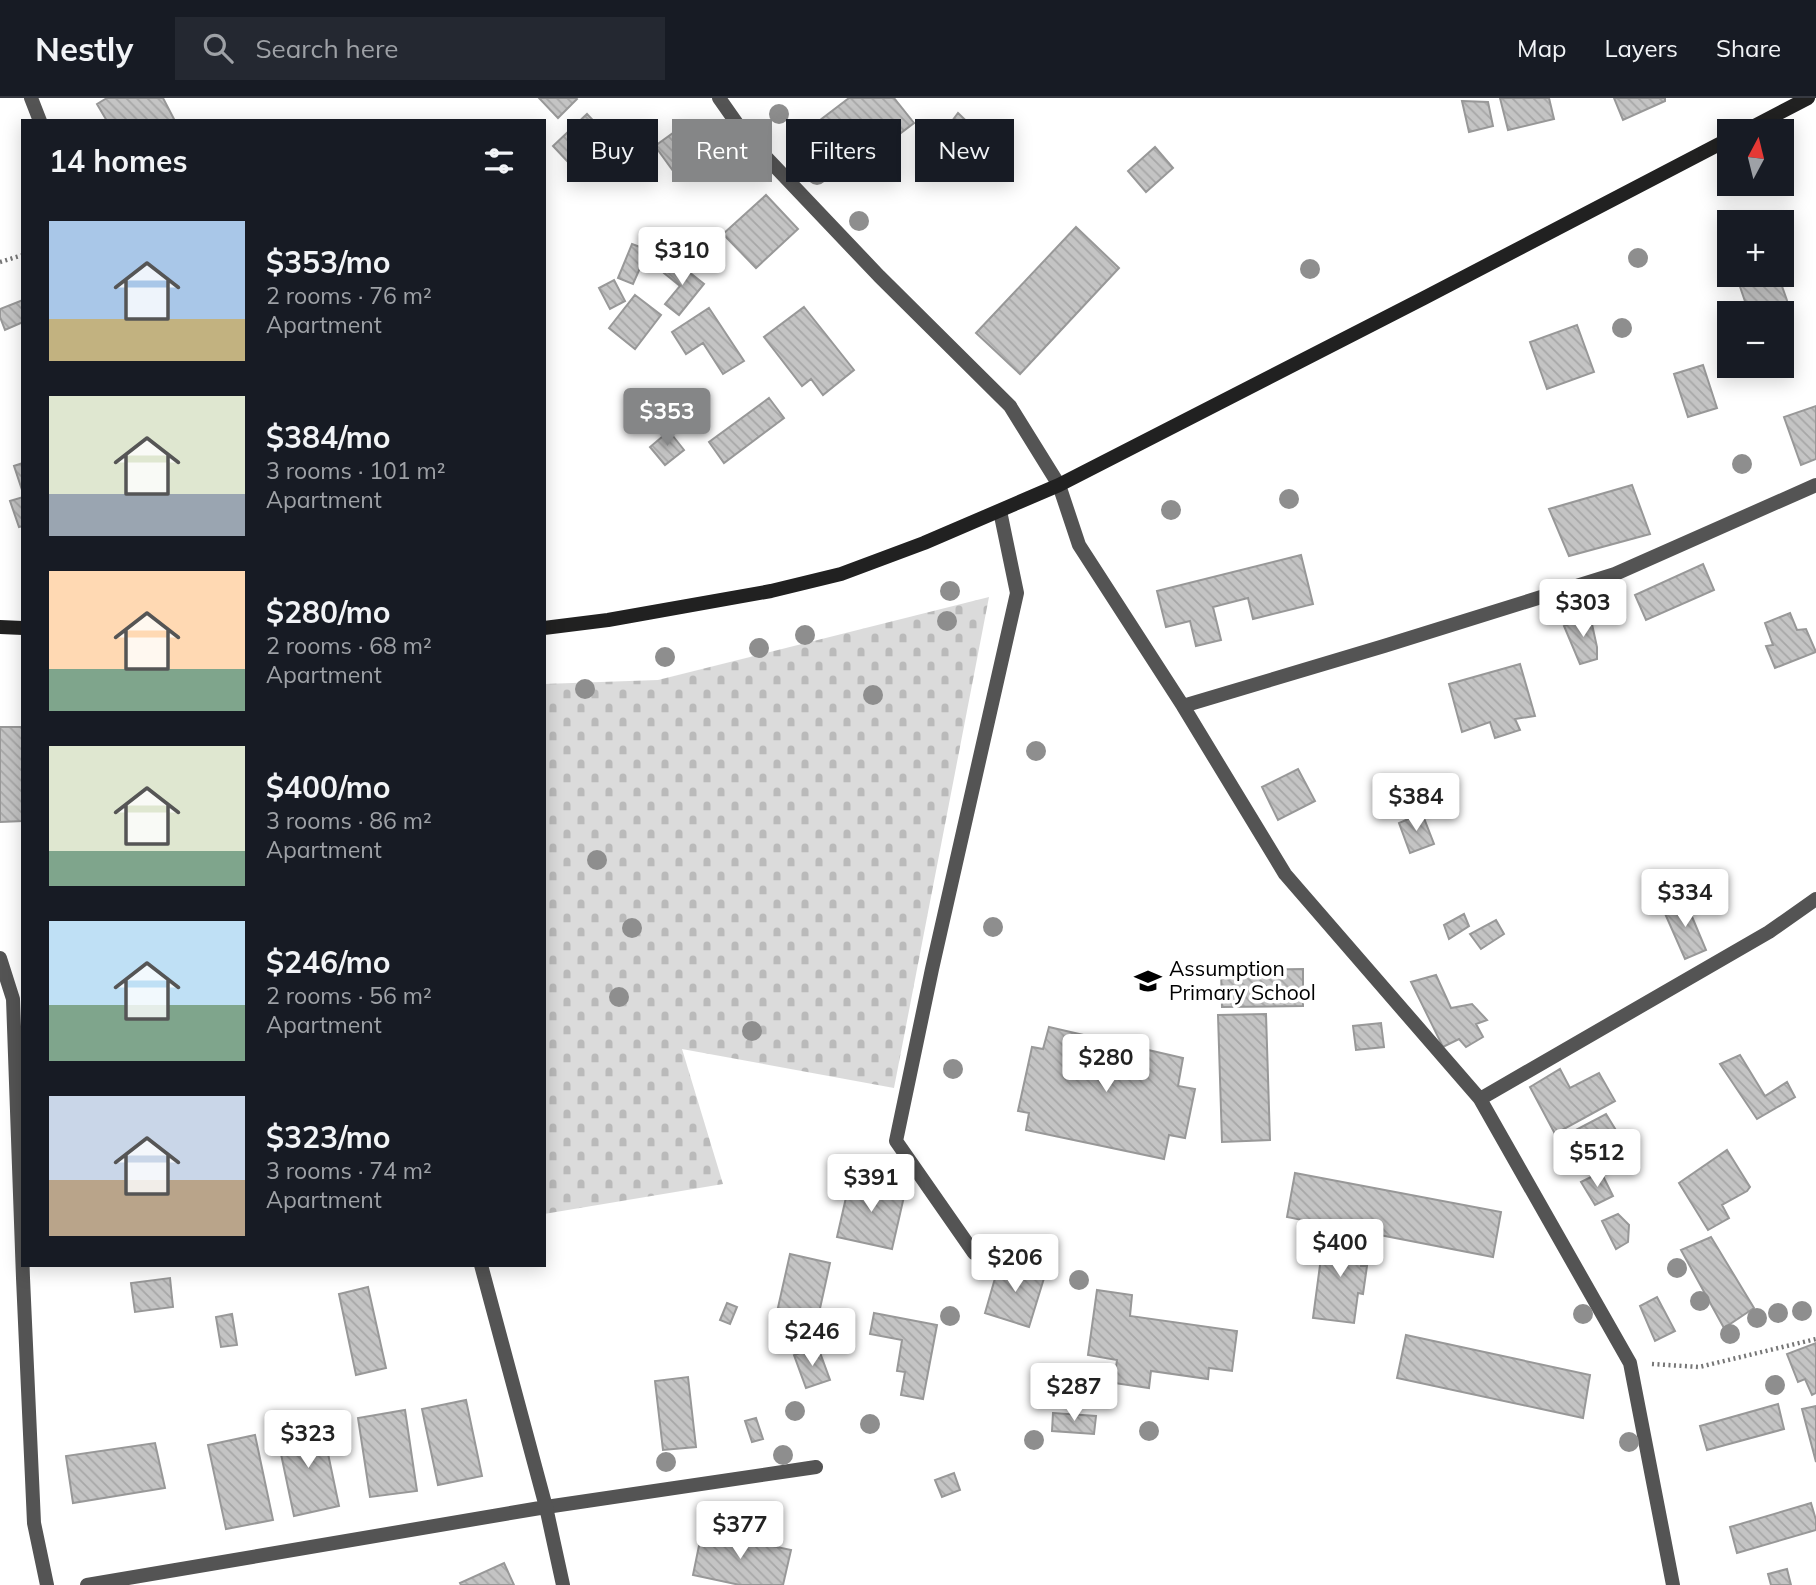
<!DOCTYPE html>
<meta charset="utf-8">
<style>
:root{--surface:#171b24;--page:#242831;--text:#f1f3f6;--muted:#9ea1a6;--line:#363941;--accent:#858687}
body{margin:0;font-family:Mulish,sans-serif;background:var(--page);color:var(--text);height:100vh;display:flex;flex-direction:column;font-size:26px;white-space:nowrap}
*{box-sizing:border-box;margin:0}
p{font-size:23px;color:var(--muted)}
.icon{flex:none;width:38px;height:38px;fill:none;stroke:currentColor;stroke-width:2;stroke-linecap:round;stroke-linejoin:round}
.map{position:relative;flex:1;overflow:hidden}
.details{position:absolute;left:21px;top:21px;width:525px;height:1148px;display:flex;flex-direction:column;background:var(--surface);border-radius:0px;box-shadow:0 4px 18px #0003}
.details>*{flex:none}
.top-card{position:absolute;left:567px;top:21px;width:665px;height:63px;display:flex;gap:14px}
.needle{width:46px;rotate:7deg}
.controls{position:absolute;left:1717px;top:21px;display:grid;gap:14px}
.controls a{display:grid;place-items:center;width:77px;height:77px;border-radius:0px;background:var(--surface);box-shadow:0 4px 18px #0003;font-size:35px}
.price{position:absolute;translate:-50% -60px;padding:0 16px;border-radius:7px;background:#fff;color:#222;font-size:23px;line-height:46px;filter:drop-shadow(0 2px 4px #0008)}
.price::after{content:'';position:absolute;left:50%;top:42px;width:21px;height:16px;margin-left:-10px;background:inherit;clip-path:polygon(0 0,100% 0,50% 100%)}
.price.current{background:var(--accent);color:#fff}
ul{padding:0;list-style:none}
li{display:flex;align-items:center;gap:21px;height:175px;padding:0 28px}
li span{display:grid;place-items:center;flex:none;width:196px;height:140px;border-radius:0px;color:#555}
li>.icon{margin-inline-start:auto}
span .icon{width:84px;height:84px;fill:#fffc;stroke-width:1}
li b{font-size:30px}
h2{display:flex;justify-content:space-between;align-items:center;height:84px;padding:0 28px;font-size:30px}
.tag{padding:0 24px;border-radius:0px;background:var(--surface);box-shadow:0 4px 18px #0003;font-size:24px;line-height:63px}
.tag.current{background:var(--accent);color:#fff}
header{display:flex;align-items:center;gap:42px;box-sizing:border-box;height:98px;padding:0 35px;background:var(--surface);border-bottom:2px solid var(--line)}
header strong{font-size:33px}
nav{display:flex;gap:38px;margin-inline-start:auto;font-size:24px}
.search{width:490px;height:63px;background:var(--page);display:flex;align-items:center;gap:18px;box-sizing:border-box;padding:0 24px;border-radius:0px;color:var(--muted);font-size:26px}
.map>svg:first-child{display:block}
</style>
<header>
<strong>Nestly</strong>
<div class="search"><svg class="icon" aria-label="search" viewBox="0 0 24 24"><circle cx="10" cy="10" r="6"/><path d="M15 15l6 6"/></svg>Search here</div>
<nav><a>Map</a><a>Layers</a><a>Share</a></nav>
</header>
<div class="map">
<svg width="1816" height="1487" viewBox="0 0 1816 1487">
<defs>
<pattern id="cemetery-stones" width="16" height="16" patternUnits="userSpaceOnUse" patternTransform="scale(1.75)"><rect width="16" height="16" fill="#dbdbdb"/><path d="M2 7V4a2 2 0 0 1 4 0v3zM10 15v-3a2 2 0 0 1 4 0v3z" fill="#bababa"/></pattern>
<pattern id="building-back-hatch" width="6" height="6" patternUnits="userSpaceOnUse" patternTransform="scale(1.75)"><rect width="6" height="6" fill="#c4c4c4"/><path d="M-1 5l2 2M0 0l6 6M5-1l2 2" fill="none" stroke="#a7a7a7"/></pattern>
</defs>
<rect width="100%" height="100%" fill="#fff"/>
<!-- cemetery -->
<path fill="url(#cemetery-stones)" d="M989 499 894 990 682 951 723 1086 544 1116V586L658 582Z"/>
<!-- building -->
<path fill="url(#building-back-hatch)" stroke="#989898" stroke-width="2" d="M107 0H163L175 23H107L97 6Z
M539 0H576L577 1 558 20Z
M849 0H894L914 25 852 72 815 26Z
M1500 0H1549L1554 21 1508 32Z
M1614 0H1665V3L1623 22Z
M1462 3 1488 4 1493 28 1469 34Z
M958 15 982 38 969 56 943 35Z
M587 16 619 50 585 82 553 48Z
M680 30 704 62 679 81 655 48Z
M1155 49 1173 70 1146 94 1128 73Z
M766 97 798 131 756 170 723 136Z
M1076 129 1119 170 1020 276 976 235Z
M632 146 648 152 633 186 618 180Z
M674 162 704 186 679 217 665 206 680 188 664 175Z
M1746 177H1778L1789 208 1768 215H1749L1737 180Z
M614 182 625 203 610 211 599 190Z
M635 197 661 217 635 251 609 230Z
M23 202V224L5 232 0 219V211Z
M804 209 854 272 823 297 811 281 802 288 764 239Z
M709 210 744 263 723 276 703 245 686 256 672 234Z
M1577 227 1594 274 1547 291 1530 244Z
M1703 267 1717 310 1688 319 1674 276Z
M769 300 784 320 724 365 709 344Z
M1816 308V361L1801 367 1784 319Z
M669 333 684 352 665 367 650 349Z
M23 365V395L14 368Z
M1632 387 1650 436 1569 458 1549 411Z
M23 399V428L19 429 10 403Z
M1301 457 1313 506 1253 521 1248 500 1213 509 1221 542 1196 548 1190 523 1166 529 1157 493Z
M1703 466 1714 492 1646 522 1635 497Z
M1790 515 1797 532 1806 531 1816 554 1775 570 1766 548 1773 547 1765 525Z
M1590 517 1597 549V561L1580 566 1564 528Z
M1520 566 1535 618 1515 621 1520 632 1495 640 1490 624 1462 634 1449 586Z
M0 629H23V723L0 724Z
M1298 671 1315 703 1278 722 1262 689Z
M1422 715 1434 746 1410 755 1399 725Z
M1685 802 1706 852 1685 861 1663 811Z
M1464 816 1469 828 1449 841 1444 827Z
M1496 822 1504 836 1481 851 1470 836Z
M1303 871V908L1222 909 1221 872Z
M1436 877 1451 910 1472 906 1487 922 1476 926 1483 939 1466 949 1459 941 1443 949 1411 884Z
M1266 916 1270 1042 1222 1044 1218 917Z
M1381 925 1384 949 1356 952 1353 928Z
M1049 929 1183 960 1178 988 1195 991 1185 1040 1169 1037 1164 1061 1026 1032 1029 1015 1018 1013 1032 949 1043 951Z
M1740 957 1765 998 1787 984 1795 999 1757 1021 1720 966Z
M1560 971 1570 990 1599 975 1615 1003 1555 1036 1530 989Z
M1606 1016 1617 1034 1581 1054 1572 1034Z
M1727 1052 1750 1089 1747 1093 1722 1107 1729 1120 1708 1132 1679 1085Z
M1601 1074 1613 1098 1595 1107 1581 1084Z
M1295 1075 1501 1114 1493 1159 1287 1119Z
M850 1082 905 1094 892 1151 837 1139Z
M1618 1116 1629 1127 1628 1144 1616 1151 1602 1123Z
M1324 1137 1365 1142 1361 1168H1367L1363 1196 1358 1195 1354 1225 1313 1220Z
M1711 1139 1754 1210 1724 1230 1681 1152Z
M790 1156 830 1165 817 1224 777 1214Z
M1000 1163 1045 1177 1029 1229 985 1215Z
M170 1180 173 1209 135 1214 131 1185Z
M368 1189 386 1270 356 1277 339 1196Z
M1097 1192 1132 1197 1130 1218 1237 1233 1232 1273 1209 1270 1208 1281 1151 1273 1149 1290 1114 1285 1117 1262 1088 1257Z
M1657 1199 1675 1233 1655 1243 1640 1208Z
M727 1205 737 1209 730 1226 720 1222Z
M874 1215 937 1227 923 1301 901 1297 905 1274 897 1273 902 1242 870 1236Z
M232 1216 237 1247 221 1249 216 1219Z
M1406 1237 1590 1277 1583 1320 1397 1280Z
M1816 1245V1295L1812 1297 1805 1281 1798 1284 1787 1256Z
M818 1249 830 1282 806 1290 794 1257Z
M1061 1277 1107 1279 1106 1305 1060 1303Z
M688 1279 696 1349 663 1352 655 1283Z
M466 1302 482 1378 438 1387 422 1311Z
M1778 1306 1784 1331 1707 1352 1700 1328Z
M1816 1308V1364L1802 1311Z
M405 1312 417 1393 370 1399 358 1320Z
M1053 1315 1096 1318 1094 1336 1052 1333Z
M756 1320 763 1341 752 1344 745 1323Z
M322 1327 339 1408 294 1418 277 1337Z
M255 1337 273 1422 226 1431 208 1347Z
M155 1345 165 1390 73 1405 66 1358Z
M954 1375 960 1392 942 1399 935 1382Z
M1811 1405 1816 1422V1432L1737 1455 1730 1429Z
M702 1433 791 1452 783 1487H740L693 1477Z
M504 1465 514 1487H461L460 1485Z
M1787 1471 1791 1487H1771L1768 1476Z"/>
<g fill="none" stroke-linecap="round" stroke-linejoin="round">
<!-- path -->
<path stroke="#767676" stroke-width="4.5" stroke-dasharray="2 3.5" stroke-linecap="butt" d="M0 164 23 157
M1652 1266 1699 1269 1816 1241"/>
<!-- service -->
<path stroke="#545454" stroke-width="14" d="M974 1155 896 1043 932 871 1017 495 1000 413
M546 1409 816 1369"/>
<!-- minor -->
<path stroke="#545454" stroke-width="14" d="M31 0 40 23
M719 0 745 37 879 178 1010 308 1059 387 1079 447 1183 608 1285 776 1480 1001 1630 1265 1673 1487
M1183 608 1384 548 1615 476 1816 387
M0 860 13 901 23 1180 34 1425 47 1487
M1480 1001 1769 834 1816 801
M481 1167 546 1409 563 1487
M87 1487 546 1409"/>
<!-- secondary -->
<path stroke="#212121" stroke-width="14" d="M1745 33 1808 0
M0 529 23 530
M544 530 608 522 771 493 841 476 924 445 1059 387 1424 200 1729 41"/>
</g>
<!-- trees -->
<g fill="#8e8e8e">
<circle cx="779" cy="16" r="10"/>
<circle cx="817" cy="77" r="10"/>
<circle cx="859" cy="123" r="10"/>
<circle cx="1638" cy="160" r="10"/>
<circle cx="1310" cy="171" r="10"/>
<circle cx="1622" cy="230" r="10"/>
<circle cx="1742" cy="366" r="10"/>
<circle cx="1289" cy="401" r="10"/>
<circle cx="1171" cy="412" r="10"/>
<circle cx="950" cy="493" r="10"/>
<circle cx="947" cy="523" r="10"/>
<circle cx="805" cy="537" r="10"/>
<circle cx="759" cy="550" r="10"/>
<circle cx="665" cy="559" r="10"/>
<circle cx="585" cy="591" r="10"/>
<circle cx="873" cy="597" r="10"/>
<circle cx="1036" cy="653" r="10"/>
<circle cx="597" cy="762" r="10"/>
<circle cx="993" cy="829" r="10"/>
<circle cx="632" cy="830" r="10"/>
<circle cx="619" cy="899" r="10"/>
<circle cx="752" cy="933" r="10"/>
<circle cx="953" cy="971" r="10"/>
<circle cx="1677" cy="1170" r="10"/>
<circle cx="1079" cy="1182" r="10"/>
<circle cx="1700" cy="1203" r="10"/>
<circle cx="1802" cy="1213" r="10"/>
<circle cx="1778" cy="1215" r="10"/>
<circle cx="1583" cy="1216" r="10"/>
<circle cx="950" cy="1218" r="10"/>
<circle cx="1757" cy="1220" r="10"/>
<circle cx="1730" cy="1236" r="10"/>
<circle cx="1775" cy="1287" r="10"/>
<circle cx="795" cy="1313" r="10"/>
<circle cx="870" cy="1326" r="10"/>
<circle cx="1149" cy="1333" r="10"/>
<circle cx="1034" cy="1342" r="10"/>
<circle cx="1629" cy="1344" r="10"/>
<circle cx="783" cy="1357" r="10"/>
<circle cx="666" cy="1364" r="10"/>
</g>
<!-- icons -->
<defs>
<g id="school-bare" transform="scale(2.1)"><path d="M0-5L7-2L0 1L-7-2ZM-4 1L0 2.5L4 1V4Q0 6-4 4Z" fill="#000" stroke="#fff" stroke-width="2.5" paint-order="stroke"/></g>
</defs>
<g fill-rule="evenodd">
<use href="#school-bare" x="1148" y="883"/>
</g>
<g text-anchor="middle" stroke-width="7" stroke-linejoin="round" paint-order="stroke">
<!-- poi labels -->
<g font-size="21" fill="#000" stroke="#fff" text-anchor="start">
<text x="1169" y="878">Assumption<tspan x="1169" dy="24">Primary School</tspan></text>
</g>
</g>
</svg>
<div class="controls">
<a><svg class="needle" viewBox="-14 -14 28 28"><path d="M0-13l5 13h-10z" fill="#e53935"/><path d="M0 13l5-13h-10z" fill="#9ea1a6"/></svg></a>
<a>+</a>
<a>−</a>
</div>
<b class="price" style="left:682px;top:189px">$310</b>
<b class="price current" style="left:667px;top:350px">$353</b>
<b class="price" style="left:1583px;top:541px">$303</b>
<b class="price" style="left:1416px;top:735px">$384</b>
<b class="price" style="left:1685px;top:831px">$334</b>
<b class="price" style="left:1106px;top:996px">$280</b>
<b class="price" style="left:1597px;top:1091px">$512</b>
<b class="price" style="left:871px;top:1116px">$391</b>
<b class="price" style="left:1340px;top:1181px">$400</b>
<b class="price" style="left:1015px;top:1196px">$206</b>
<b class="price" style="left:812px;top:1270px">$246</b>
<b class="price" style="left:1074px;top:1325px">$287</b>
<b class="price" style="left:308px;top:1372px">$323</b>
<b class="price" style="left:740px;top:1463px">$377</b>
<div class="top-card">
<a class="tag">Buy</a>
<a class="tag current">Rent</a>
<a class="tag">Filters</a>
<a class="tag">New</a>
</div>
<section class="details">
<h2>14 homes<svg class="icon" aria-label="filters" viewBox="0 0 24 24"><path d="M4 7h16M4 17h16"/><circle cx="9" cy="7" r="2"/><circle cx="15" cy="17" r="2"/></svg></h2>
<ul>
<li><span style="background:linear-gradient(#a9c7e8 70%,#c2b280 0)"><svg class="icon" aria-label="home" viewBox="0 0 24 24"><path d="M3 11l9-7 9 7M6 9v11h12V9"/></svg></span><div><b>$353/mo</b><p>2 rooms · 76 m²</p><p>Apartment</p></div></li>
<li><span style="background:linear-gradient(#dfe7d0 70%,#9aa5b1 0)"><svg class="icon" aria-label="home" viewBox="0 0 24 24"><path d="M3 11l9-7 9 7M6 9v11h12V9"/></svg></span><div><b>$384/mo</b><p>3 rooms · 101 m²</p><p>Apartment</p></div></li>
<li><span style="background:linear-gradient(#ffd9b3 70%,#7fa58c 0)"><svg class="icon" aria-label="home" viewBox="0 0 24 24"><path d="M3 11l9-7 9 7M6 9v11h12V9"/></svg></span><div><b>$280/mo</b><p>2 rooms · 68 m²</p><p>Apartment</p></div></li>
<li><span style="background:linear-gradient(#dfe7d0 75%,#7fa58c 0)"><svg class="icon" aria-label="home" viewBox="0 0 24 24"><path d="M3 11l9-7 9 7M6 9v11h12V9"/></svg></span><div><b>$400/mo</b><p>3 rooms · 86 m²</p><p>Apartment</p></div></li>
<li><span style="background:linear-gradient(#bfe0f5 60%,#7fa58c 0)"><svg class="icon" aria-label="home" viewBox="0 0 24 24"><path d="M3 11l9-7 9 7M6 9v11h12V9"/></svg></span><div><b>$246/mo</b><p>2 rooms · 56 m²</p><p>Apartment</p></div></li>
<li><span style="background:linear-gradient(#c9d6e8 60%,#b9a48a 0)"><svg class="icon" aria-label="home" viewBox="0 0 24 24"><path d="M3 11l9-7 9 7M6 9v11h12V9"/></svg></span><div><b>$323/mo</b><p>3 rooms · 74 m²</p><p>Apartment</p></div></li>
</ul>
</section>
</div>
